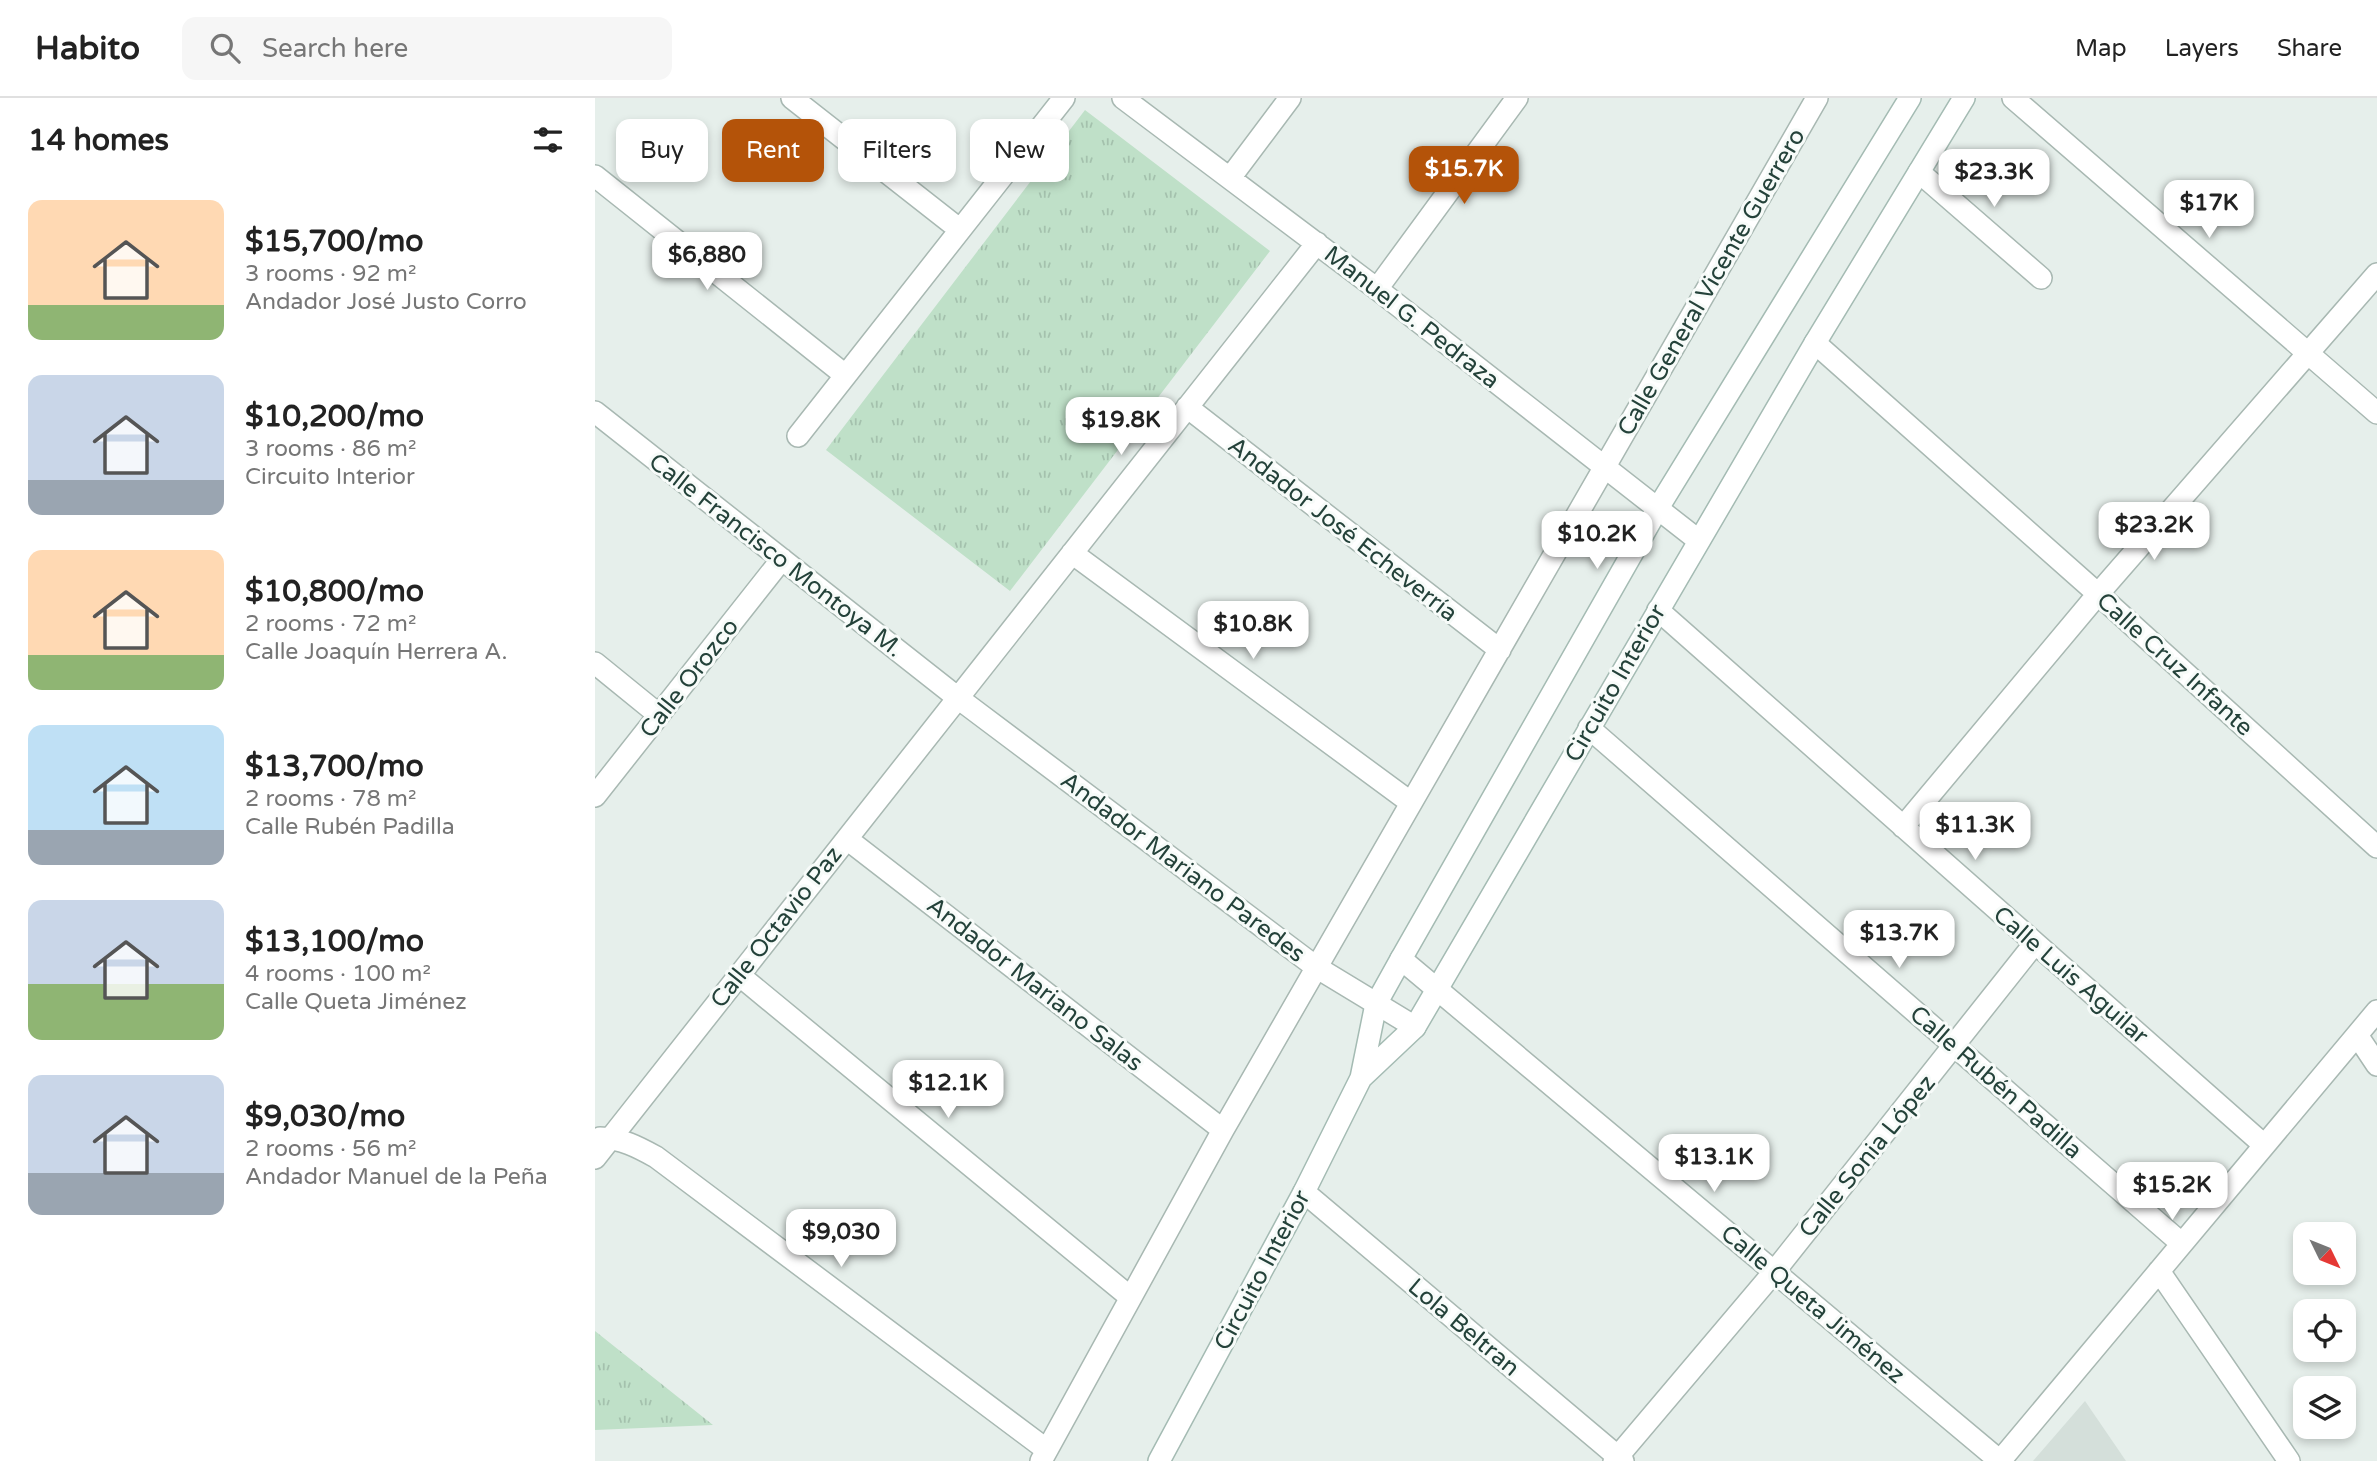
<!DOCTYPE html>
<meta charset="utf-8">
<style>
:root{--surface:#fff;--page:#f6f6f6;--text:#222;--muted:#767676;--line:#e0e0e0;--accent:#b45309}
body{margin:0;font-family:"Varela Round",sans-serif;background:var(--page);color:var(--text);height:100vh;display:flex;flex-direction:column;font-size:26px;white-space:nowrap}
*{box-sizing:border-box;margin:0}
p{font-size:23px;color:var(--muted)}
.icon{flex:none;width:38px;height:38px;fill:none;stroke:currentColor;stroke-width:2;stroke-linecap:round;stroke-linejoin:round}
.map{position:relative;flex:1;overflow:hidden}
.panel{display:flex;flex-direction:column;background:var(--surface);width:595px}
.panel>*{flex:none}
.guide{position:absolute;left:21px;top:21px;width:665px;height:63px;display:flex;gap:14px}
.needle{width:46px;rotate:133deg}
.controls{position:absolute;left:1698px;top:1124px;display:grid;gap:14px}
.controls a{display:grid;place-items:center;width:63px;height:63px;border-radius:14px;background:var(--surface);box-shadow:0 4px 10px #0003;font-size:35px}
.price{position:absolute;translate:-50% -60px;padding:0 16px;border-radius:14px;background:#fff;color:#222;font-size:23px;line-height:46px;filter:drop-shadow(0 2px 4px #0008)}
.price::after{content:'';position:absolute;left:50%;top:42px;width:21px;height:16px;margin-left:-10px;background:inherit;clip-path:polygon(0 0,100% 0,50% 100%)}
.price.on{background:var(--accent);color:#fff}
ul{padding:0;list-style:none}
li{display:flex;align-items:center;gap:21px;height:175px;padding:0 28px}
li span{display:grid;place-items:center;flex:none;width:196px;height:140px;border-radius:14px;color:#555}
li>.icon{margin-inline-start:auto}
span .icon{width:84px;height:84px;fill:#fffc;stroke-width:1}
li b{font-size:30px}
h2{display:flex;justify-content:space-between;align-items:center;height:84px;padding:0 28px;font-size:30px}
.chip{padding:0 24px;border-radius:14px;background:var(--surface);box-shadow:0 4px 10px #0003;font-size:24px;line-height:63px}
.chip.on{background:var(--accent);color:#fff}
header{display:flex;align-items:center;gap:42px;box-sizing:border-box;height:98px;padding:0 35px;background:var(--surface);border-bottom:2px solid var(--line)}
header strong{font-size:33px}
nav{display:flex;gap:38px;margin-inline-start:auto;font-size:24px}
.search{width:490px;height:63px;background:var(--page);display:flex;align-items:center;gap:18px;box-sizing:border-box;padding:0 24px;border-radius:14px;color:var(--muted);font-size:26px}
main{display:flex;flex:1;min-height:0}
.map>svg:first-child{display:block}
</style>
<header>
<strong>Habito</strong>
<div class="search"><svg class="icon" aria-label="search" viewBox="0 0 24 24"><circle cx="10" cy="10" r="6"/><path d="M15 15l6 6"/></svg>Search here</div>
<nav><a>Map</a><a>Layers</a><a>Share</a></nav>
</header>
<main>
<section class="panel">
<h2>14 homes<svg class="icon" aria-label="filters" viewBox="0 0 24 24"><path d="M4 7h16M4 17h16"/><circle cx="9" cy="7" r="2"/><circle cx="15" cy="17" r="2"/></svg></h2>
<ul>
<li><span style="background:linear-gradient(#ffd9b3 75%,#8fb573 0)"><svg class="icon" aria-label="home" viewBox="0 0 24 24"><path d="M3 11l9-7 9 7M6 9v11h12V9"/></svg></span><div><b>$15,700/mo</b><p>3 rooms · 92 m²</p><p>Andador José Justo Corro</p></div></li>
<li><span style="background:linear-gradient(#c9d6e8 75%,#9aa5b1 0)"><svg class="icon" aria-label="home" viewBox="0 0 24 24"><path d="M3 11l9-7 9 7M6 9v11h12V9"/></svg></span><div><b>$10,200/mo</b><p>3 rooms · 86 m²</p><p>Circuito Interior</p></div></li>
<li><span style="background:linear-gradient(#ffd9b3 75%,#8fb573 0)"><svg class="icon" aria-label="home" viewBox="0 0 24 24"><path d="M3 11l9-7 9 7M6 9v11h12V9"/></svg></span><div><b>$10,800/mo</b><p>2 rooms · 72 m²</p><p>Calle Joaquín Herrera A.</p></div></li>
<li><span style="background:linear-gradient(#bfe0f5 75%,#9aa5b1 0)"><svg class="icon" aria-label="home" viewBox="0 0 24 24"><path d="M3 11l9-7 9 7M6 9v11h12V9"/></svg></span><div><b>$13,700/mo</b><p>2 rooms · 78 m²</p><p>Calle Rubén Padilla</p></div></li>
<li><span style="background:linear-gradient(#c9d6e8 60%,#8fb573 0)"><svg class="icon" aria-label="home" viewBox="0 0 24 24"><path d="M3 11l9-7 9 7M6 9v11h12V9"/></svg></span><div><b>$13,100/mo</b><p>4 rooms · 100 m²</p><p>Calle Queta Jiménez</p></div></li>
<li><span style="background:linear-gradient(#c9d6e8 70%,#9aa5b1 0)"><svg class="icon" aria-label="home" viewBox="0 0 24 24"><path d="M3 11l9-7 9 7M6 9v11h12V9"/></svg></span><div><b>$9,030/mo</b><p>2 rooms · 56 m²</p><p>Andador Manuel de la Peña</p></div></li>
</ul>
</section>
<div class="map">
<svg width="1782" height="1363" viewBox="0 0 1782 1363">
<defs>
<pattern id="park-tufts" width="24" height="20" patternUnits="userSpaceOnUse" patternTransform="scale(1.75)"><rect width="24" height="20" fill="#bfe0c8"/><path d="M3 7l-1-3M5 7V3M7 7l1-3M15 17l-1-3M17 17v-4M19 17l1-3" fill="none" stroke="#a4c1ad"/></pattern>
</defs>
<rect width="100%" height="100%" fill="#e6efeb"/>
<!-- built -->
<path fill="#d4dfda" d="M1490 1303 1531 1363H1438Z"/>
<!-- park -->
<path fill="url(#park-tufts)" d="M490 12 675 153 415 493 231 352Z
M0 1233 118 1327 0 1332Z"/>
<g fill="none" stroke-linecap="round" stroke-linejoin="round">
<!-- street casing -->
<g stroke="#a8b8b2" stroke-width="24">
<path id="street" d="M197 0 364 131
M528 0 782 191 1103 442
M1418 0 1782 315
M1324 74 1446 180
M0 78 250 277
M635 80 695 0
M782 191 922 0
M1220 245 1503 496 1782 749
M592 309 905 552
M0 314 363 600 721 869 820 929
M203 338 469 0
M477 455 815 704
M1063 512 1669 1047
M0 565 64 617
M994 630 1586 1145
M0 698 187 461
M1308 729 1503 496 1782 176
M252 741 628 1032
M806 861 1405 1363
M144 877 535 1199
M1762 937 1782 967
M5 1040C26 1040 43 1049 61 1059L452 1352
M0 1060 722 145
M709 1094 1028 1363
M1564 1173 1694 1363
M446 1363 628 1032 1222 0
M1019 1363 1179 1174 1440 845
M1405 1363 1782 913"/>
</g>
<!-- secondary casing -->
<g stroke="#a4bbb3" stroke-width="24">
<path id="secondary" d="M766 980 820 929 1220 245 1369 0
M564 1363 709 1094 766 980 781 906 806 861 1063 410 1315 0"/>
</g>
<!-- street -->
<use href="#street" stroke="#fff" stroke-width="21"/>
<!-- secondary -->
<use href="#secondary" stroke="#fff" stroke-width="21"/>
</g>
<g text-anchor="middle" stroke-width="6" stroke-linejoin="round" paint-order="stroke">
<!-- street labels -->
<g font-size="24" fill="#24423a" stroke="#f7fbf9">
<text transform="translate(1116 184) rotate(-60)" y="8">Calle General Vicente Guerrero</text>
<text transform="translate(817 219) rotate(38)" y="8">Manuel G. Pedraza</text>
<text transform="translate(748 431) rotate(38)" y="8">Andador José Echeverría</text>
<text transform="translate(181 457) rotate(38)" y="8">Calle Francisco Montoya M.</text>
<text transform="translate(1580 566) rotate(42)" y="8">Calle Cruz Infante</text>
<text transform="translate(94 580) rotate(-52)" y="8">Calle Orozco</text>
<text transform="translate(1020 585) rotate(-60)" y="8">Circuito Interior</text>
<text transform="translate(588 769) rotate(37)" y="8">Andador Mariano Paredes</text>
<text transform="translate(181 829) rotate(-52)" y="8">Calle Octavio Paz</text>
<text transform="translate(1476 877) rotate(41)" y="8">Calle Luis Aguilar</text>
<text transform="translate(440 886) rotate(38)" y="8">Andador Mariano Salas</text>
<text transform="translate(1401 984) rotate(41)" y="8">Calle Rubén Padilla</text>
<text transform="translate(1272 1058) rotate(-51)" y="8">Calle Sonia López</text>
<text transform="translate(667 1172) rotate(-62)" y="8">Circuito Interior</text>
<text transform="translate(1218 1206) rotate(40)" y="8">Calle Queta Jiménez</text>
<text transform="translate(869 1229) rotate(40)" y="8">Lola Beltran</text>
</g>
</g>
</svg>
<div class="controls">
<a><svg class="needle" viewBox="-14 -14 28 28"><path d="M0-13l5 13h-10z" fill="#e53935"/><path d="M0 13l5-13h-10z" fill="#767676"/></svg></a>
<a><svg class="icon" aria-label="locate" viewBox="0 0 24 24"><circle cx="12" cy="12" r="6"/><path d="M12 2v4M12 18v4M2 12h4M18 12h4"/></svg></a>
<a><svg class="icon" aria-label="layers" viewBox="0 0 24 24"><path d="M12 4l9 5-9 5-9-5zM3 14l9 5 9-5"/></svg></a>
</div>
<b class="price on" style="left:869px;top:108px">$15.7K</b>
<b class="price" style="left:1399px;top:111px">$23.3K</b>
<b class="price" style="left:1614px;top:142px">$17K</b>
<b class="price" style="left:112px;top:194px">$6,880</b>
<b class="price" style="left:526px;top:359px">$19.8K</b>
<b class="price" style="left:1559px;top:464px">$23.2K</b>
<b class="price" style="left:1002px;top:473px">$10.2K</b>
<b class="price" style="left:658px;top:563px">$10.8K</b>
<b class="price" style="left:1380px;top:764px">$11.3K</b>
<b class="price" style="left:1304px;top:872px">$13.7K</b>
<b class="price" style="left:353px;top:1022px">$12.1K</b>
<b class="price" style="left:1119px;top:1096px">$13.1K</b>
<b class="price" style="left:1577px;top:1124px">$15.2K</b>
<b class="price" style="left:246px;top:1171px">$9,030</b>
<div class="guide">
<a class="chip">Buy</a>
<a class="chip on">Rent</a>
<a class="chip">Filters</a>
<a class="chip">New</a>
</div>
</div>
</main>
